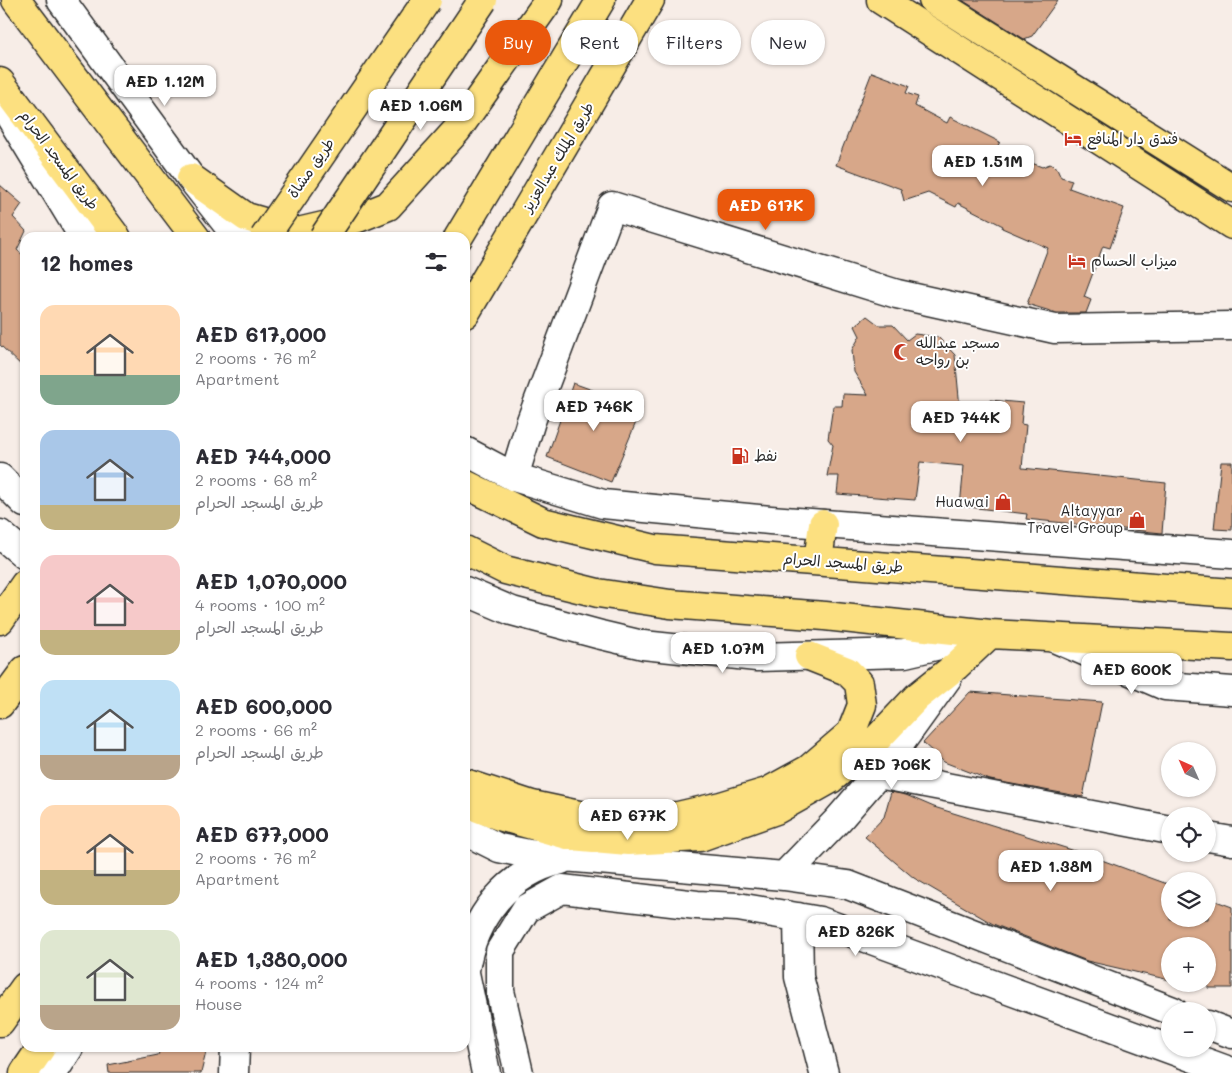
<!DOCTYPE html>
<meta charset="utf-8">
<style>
:root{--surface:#fff;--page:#f2f2f3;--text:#2b2b33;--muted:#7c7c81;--accent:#ea580c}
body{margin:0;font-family:Mali,"Playpen Sans Arabic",sans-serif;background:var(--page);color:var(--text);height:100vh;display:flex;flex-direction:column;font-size:19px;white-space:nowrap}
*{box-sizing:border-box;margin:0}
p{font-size:16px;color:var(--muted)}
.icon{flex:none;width:28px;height:28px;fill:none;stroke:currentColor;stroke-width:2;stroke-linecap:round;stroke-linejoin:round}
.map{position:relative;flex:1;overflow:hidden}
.side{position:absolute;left:20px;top:232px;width:450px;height:820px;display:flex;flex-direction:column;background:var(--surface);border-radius:15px;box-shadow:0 1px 4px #0004}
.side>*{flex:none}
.top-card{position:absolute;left:485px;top:20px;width:475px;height:45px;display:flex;gap:10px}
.needle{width:32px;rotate:315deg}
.controls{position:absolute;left:1161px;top:742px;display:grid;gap:10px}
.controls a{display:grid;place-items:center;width:55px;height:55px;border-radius:50%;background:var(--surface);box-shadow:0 1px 4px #0004;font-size:25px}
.price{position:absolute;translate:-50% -42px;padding:0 11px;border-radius:10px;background:#fff;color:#222;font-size:16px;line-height:32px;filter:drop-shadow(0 1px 2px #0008)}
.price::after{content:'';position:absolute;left:50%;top:30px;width:15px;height:11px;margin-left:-8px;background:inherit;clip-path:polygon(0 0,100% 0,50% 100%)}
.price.selected{background:var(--accent);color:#fff}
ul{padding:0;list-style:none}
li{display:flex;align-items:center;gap:15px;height:125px;padding:0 20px}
li span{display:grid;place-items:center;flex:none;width:140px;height:100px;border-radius:15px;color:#555}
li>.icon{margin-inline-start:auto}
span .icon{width:60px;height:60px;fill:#fffc;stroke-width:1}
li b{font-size:21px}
h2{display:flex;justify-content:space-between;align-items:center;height:60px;padding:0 20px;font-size:21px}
.tag{padding:0 18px;border-radius:22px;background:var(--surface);box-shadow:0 1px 4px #0004;font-size:18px;line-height:45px}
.tag.selected{background:var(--accent);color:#fff}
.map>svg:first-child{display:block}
</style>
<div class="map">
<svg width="1232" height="1073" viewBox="0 0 1232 1073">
<rect width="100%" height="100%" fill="#f7ede7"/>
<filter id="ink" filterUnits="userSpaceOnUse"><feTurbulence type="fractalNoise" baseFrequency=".02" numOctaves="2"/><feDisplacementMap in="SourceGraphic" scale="10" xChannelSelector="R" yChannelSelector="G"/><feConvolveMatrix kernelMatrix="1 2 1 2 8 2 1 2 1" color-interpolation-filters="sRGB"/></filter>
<g filter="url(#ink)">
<!-- building -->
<path fill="#d7a789" stroke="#2b2b2b" d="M962 0H1058L1032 36 1024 39Z
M872 72 909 86 906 93 918 97 915 106 947 123 950 117 1000 142 997 147 1024 160 1042 167 1050 164 1057 168 1061 177 1072 180 1069 188 1124 208 1110 248 1103 246 1084 297 1091 300 1086 313H1057L1027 304 1048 248 1002 228 1003 226 958 203 956 207 928 193 904 201 901 189 836 165Z
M0 185 22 204 13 217 26 231 17 250 25 257V369L0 345Z
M867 316 879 325H893L907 340 915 334 938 337 955 355 960 408 987 411 990 400 1023 403 1021 424 1026 425 1022 468 1166 483 1162 533 1026 519 1027 514 960 506 964 466 920 462 915 500 837 494 839 476H827L833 445 828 439 833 406H842L843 394 868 395 854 372 852 350 860 336 855 326Z
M573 383 642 408 611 482 547 457Z
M1221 462H1232V530L1214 529Z
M970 692 1102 702 1083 797 990 780 944 762 923 743Z
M891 792 906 795 934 807 1088 855 1170 885V919H1208V898L1232 907V988H1208V946H1170V980L1087 961 993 924 914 878 865 837 884 817Z
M175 1048H207L201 1073H109L108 1065 158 1055 160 1050Z"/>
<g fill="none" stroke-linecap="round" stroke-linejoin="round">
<!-- minor casing -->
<g stroke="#2b2b2b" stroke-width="31">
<path id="minor" d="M61 0 191 178 238 238
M0 100 84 238
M465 451 514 477 603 504 770 520 1232 554
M514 477 531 421 612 206 897 294 1055 329 1232 326
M0 478 25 503
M0 534 25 555
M465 591 512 611 601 635 643 645 757 657 905 653 983 635
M1054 638 1165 686 1232 691
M878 774 1170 830
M465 831 499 848 529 854 784 876 848 885 1173 1011
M1208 837 1232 841
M784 876 838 820 878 774 948 677
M798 917 799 977 824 1073
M465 970C473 917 508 872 561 860
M465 973 486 1073
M1208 1025 1232 1034
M53 1073 69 1048
M234 1073 235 1048
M519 1073 500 991V951L526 909 562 889 697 905 738 907 820 921 1232 1072"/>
</g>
<!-- major casing -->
<g stroke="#2b2b2b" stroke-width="31">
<path id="major" d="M16 0 196 238
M881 0 1232 225
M933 0 1232 188
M0 82 117 238
M191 178 246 217 298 232 358 218 388 206 457 130 549 0
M458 238 601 0
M465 314 650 0
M465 484 543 522 655 549 1232 593
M465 550 505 570 598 593 670 604 825 616 990 634 1232 647
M818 561 823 524
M0 620 25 584
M0 704 25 670
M465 783 532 805 593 818 641 819 678 816 721 806 767 792 809 769 851 733 862 705 859 683 847 671 809 656
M465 803 499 816 571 836 628 841 700 837 776 810 831 779 878 738 917 697 956 666 990 634
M0 1022 25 987
M24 1073 41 1048"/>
</g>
<!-- minor -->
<use href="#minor" stroke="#fff" stroke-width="28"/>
<!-- major -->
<use href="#major" stroke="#fce080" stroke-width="28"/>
<!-- major-bridge casing -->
<g stroke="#2b2b2b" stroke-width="31" stroke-linecap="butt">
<path id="major-bridge" d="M264 238 427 0
M323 238 483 0"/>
</g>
<!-- major-bridge -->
<use href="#major-bridge" stroke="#fce080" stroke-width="28"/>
</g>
</g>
<!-- icons -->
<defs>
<g id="hotel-bare" transform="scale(1.35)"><path d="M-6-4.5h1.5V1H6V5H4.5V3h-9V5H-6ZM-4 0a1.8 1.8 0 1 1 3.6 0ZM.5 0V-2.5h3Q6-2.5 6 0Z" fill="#c8321e" stroke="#fff" stroke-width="2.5" paint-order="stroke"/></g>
<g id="mosque-bare" transform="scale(1.35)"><path d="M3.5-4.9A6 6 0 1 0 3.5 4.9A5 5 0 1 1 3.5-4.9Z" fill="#c8321e" stroke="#fff" stroke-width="2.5" paint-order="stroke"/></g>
<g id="fuel-bare" transform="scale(1.35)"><path d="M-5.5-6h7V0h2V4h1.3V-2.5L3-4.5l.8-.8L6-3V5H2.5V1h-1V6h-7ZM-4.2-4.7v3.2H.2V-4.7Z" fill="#c8321e" stroke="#fff" stroke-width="2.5" paint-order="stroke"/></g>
<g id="shop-bare" transform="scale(1.35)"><path d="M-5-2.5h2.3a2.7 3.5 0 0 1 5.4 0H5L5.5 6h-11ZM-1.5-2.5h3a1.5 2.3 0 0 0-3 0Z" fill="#c8321e" stroke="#fff" stroke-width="2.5" paint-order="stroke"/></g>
</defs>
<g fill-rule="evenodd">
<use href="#hotel-bare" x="1073" y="139"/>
<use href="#hotel-bare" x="1077" y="261"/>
<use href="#mosque-bare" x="902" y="352"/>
<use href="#fuel-bare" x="740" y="456"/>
<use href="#shop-bare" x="1003" y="502"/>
<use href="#shop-bare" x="1137" y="520"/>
</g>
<g text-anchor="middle" stroke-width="4" stroke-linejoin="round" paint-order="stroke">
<!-- poi labels -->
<g font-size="15" fill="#2b2b2b" stroke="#fff" text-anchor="start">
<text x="1087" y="144">فندق دار المنافع</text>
<text x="1091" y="266">ميزاب الحسام</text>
<text x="916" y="348">مسجد عبدالله<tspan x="916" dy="17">بن رواحه</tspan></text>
<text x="754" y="461">نفط</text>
<text x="989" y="507" text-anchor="end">Huawai</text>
<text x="1123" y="516" text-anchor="end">Altayyar<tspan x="1123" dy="17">Travel Group</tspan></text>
</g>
<!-- street labels -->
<g font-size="15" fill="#2b2b2b" stroke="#fff">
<text transform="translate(558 157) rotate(-59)" y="5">طريق الملك عبدالعزيز</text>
<text transform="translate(59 160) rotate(53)" y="5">طريق المسجد الحرام</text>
<text transform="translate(311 168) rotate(-55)" y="5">طريق مشاة</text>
<text transform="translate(843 563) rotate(4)" y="5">طريق المسجد الحرام</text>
</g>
</g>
</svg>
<div class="controls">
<a><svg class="needle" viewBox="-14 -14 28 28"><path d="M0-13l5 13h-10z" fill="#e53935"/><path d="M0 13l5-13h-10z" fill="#7c7c81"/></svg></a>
<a><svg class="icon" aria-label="locate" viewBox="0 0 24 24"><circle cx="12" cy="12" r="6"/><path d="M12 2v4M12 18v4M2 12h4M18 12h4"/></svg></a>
<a><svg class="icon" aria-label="layers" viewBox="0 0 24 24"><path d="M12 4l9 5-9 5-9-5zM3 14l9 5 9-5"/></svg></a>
<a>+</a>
<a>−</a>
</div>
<b class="price" style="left:165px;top:107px">AED 1.12M</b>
<b class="price" style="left:421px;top:131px">AED 1.06M</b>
<b class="price" style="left:983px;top:187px">AED 1.51M</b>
<b class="price selected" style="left:766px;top:231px">AED 617K</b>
<b class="price" style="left:594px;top:432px">AED 746K</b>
<b class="price" style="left:961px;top:443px">AED 744K</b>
<b class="price" style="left:723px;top:674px">AED 1.07M</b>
<b class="price" style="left:1132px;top:695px">AED 600K</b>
<b class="price" style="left:892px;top:790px">AED 706K</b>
<b class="price" style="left:628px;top:841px">AED 677K</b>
<b class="price" style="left:1051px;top:892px">AED 1.38M</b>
<b class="price" style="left:856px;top:957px">AED 826K</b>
<div class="top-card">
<a class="tag selected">Buy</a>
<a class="tag">Rent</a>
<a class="tag">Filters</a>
<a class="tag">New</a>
</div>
<section class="side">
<h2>12 homes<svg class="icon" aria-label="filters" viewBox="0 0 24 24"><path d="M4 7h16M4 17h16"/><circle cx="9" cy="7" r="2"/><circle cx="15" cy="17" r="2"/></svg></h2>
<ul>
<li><span style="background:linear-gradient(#ffd9b3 70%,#7fa58c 0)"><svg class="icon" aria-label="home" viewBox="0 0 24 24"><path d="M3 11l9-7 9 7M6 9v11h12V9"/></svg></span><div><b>AED 617,000</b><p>2 rooms · 76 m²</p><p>Apartment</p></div></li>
<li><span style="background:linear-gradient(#a9c7e8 75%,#c2b280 0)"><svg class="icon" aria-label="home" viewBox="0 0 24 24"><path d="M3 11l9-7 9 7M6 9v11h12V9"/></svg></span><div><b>AED 744,000</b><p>2 rooms · 68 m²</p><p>طريق المسجد الحرام</p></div></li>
<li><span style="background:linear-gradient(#f6c9c9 75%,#c2b280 0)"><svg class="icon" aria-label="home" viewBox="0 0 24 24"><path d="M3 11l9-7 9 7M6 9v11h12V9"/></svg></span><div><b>AED 1,070,000</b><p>4 rooms · 100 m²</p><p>طريق المسجد الحرام</p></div></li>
<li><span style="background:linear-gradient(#bfe0f5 75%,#b9a48a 0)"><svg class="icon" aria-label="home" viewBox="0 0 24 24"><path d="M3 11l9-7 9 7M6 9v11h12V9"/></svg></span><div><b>AED 600,000</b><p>2 rooms · 66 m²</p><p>طريق المسجد الحرام</p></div></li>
<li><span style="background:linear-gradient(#ffd9b3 65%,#c2b280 0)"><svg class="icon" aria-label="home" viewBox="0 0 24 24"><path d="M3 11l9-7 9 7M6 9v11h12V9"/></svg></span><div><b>AED 677,000</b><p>2 rooms · 76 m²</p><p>Apartment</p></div></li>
<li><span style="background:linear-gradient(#dfe7d0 75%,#b9a48a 0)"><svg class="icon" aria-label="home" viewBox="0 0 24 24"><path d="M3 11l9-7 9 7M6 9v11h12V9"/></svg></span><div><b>AED 1,380,000</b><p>4 rooms · 124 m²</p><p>House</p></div></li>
</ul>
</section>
</div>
